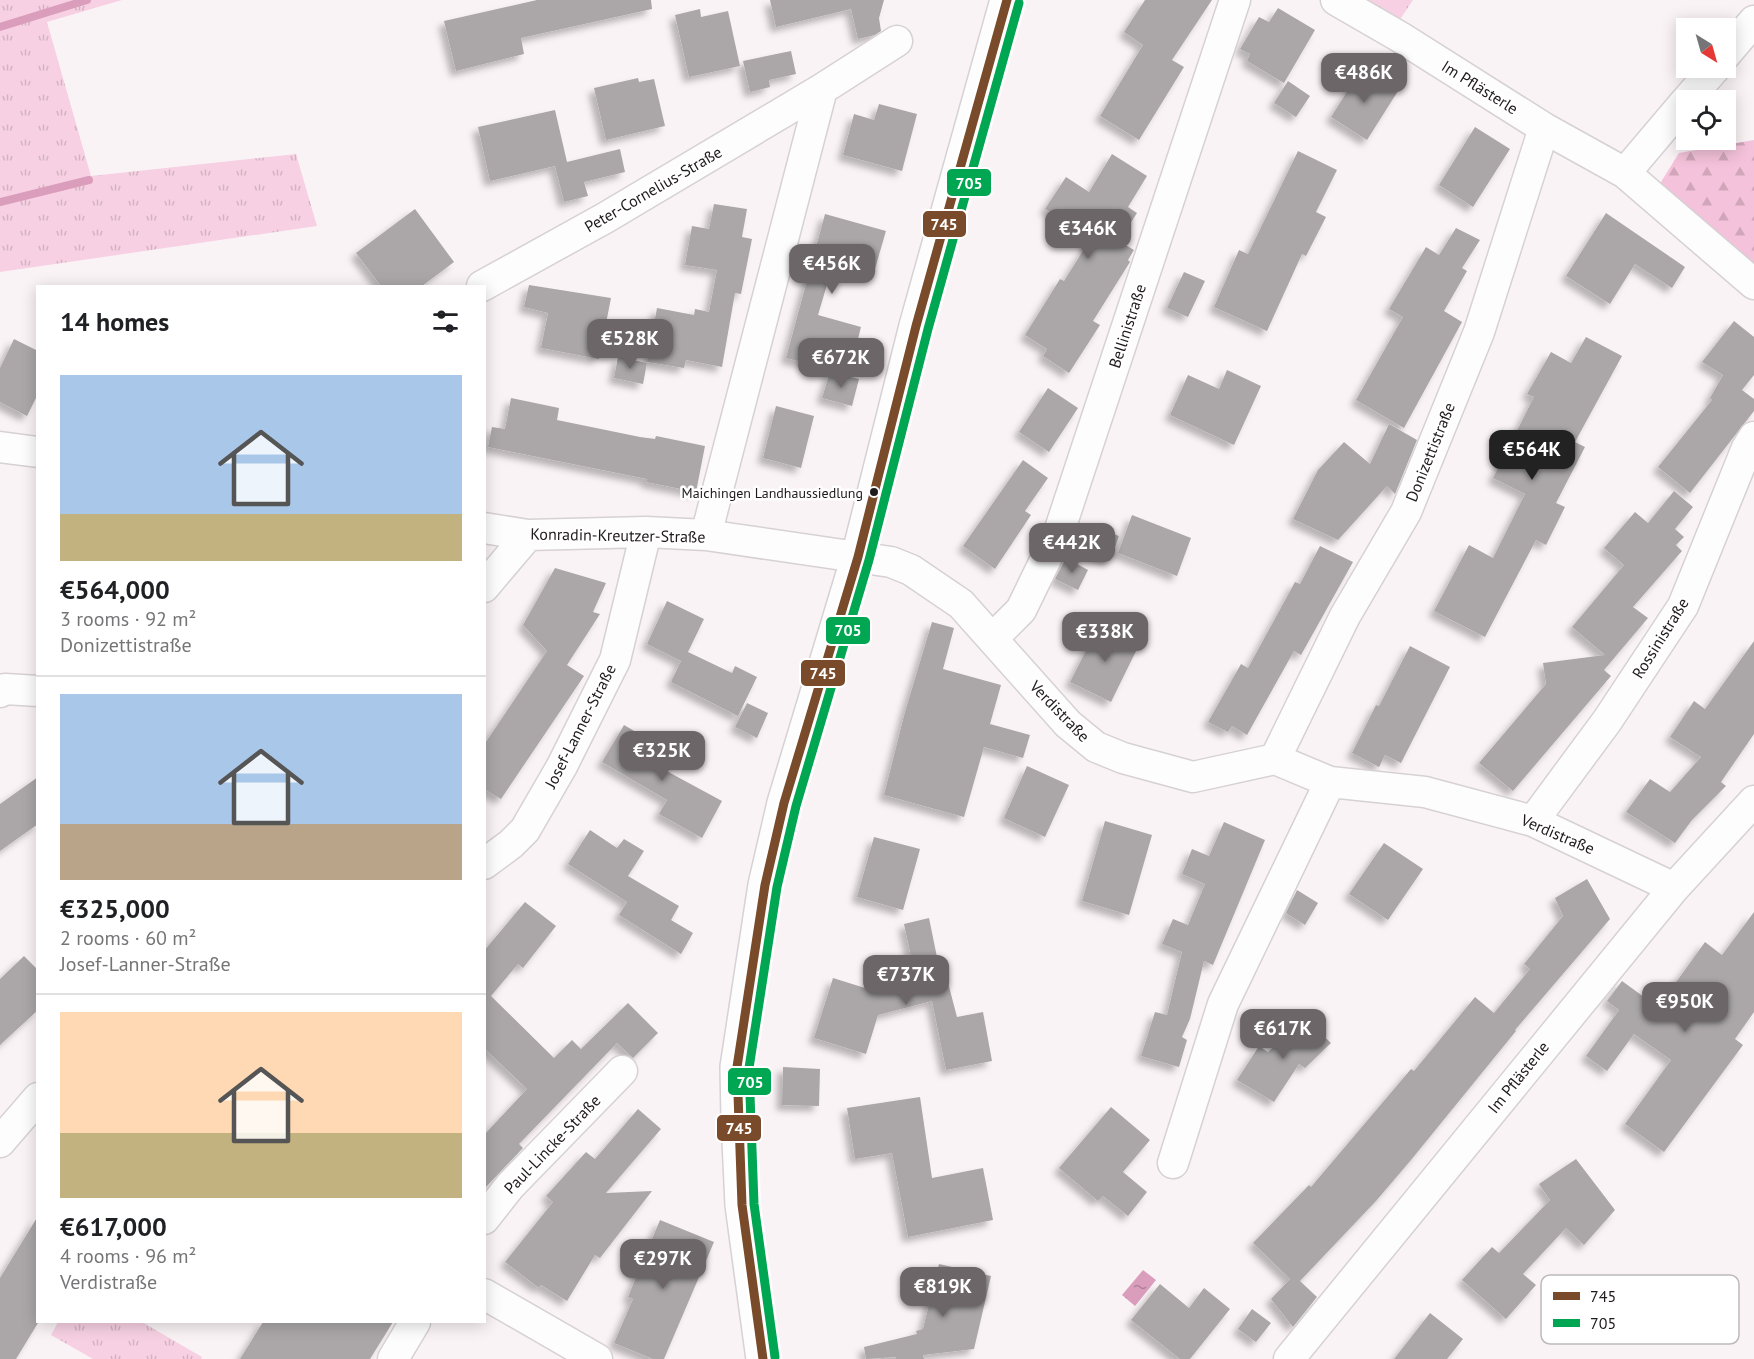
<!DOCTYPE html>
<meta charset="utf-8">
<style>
:root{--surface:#fff;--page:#f2f2f2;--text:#202124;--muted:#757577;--line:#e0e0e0;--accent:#6c6668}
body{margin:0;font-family:"PT Sans",sans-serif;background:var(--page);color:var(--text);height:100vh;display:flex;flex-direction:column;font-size:22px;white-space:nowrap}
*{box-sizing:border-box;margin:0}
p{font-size:20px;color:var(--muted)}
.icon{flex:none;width:33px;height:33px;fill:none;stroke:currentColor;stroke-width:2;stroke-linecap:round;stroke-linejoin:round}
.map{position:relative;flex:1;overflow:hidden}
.sheet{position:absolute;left:36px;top:285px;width:450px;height:1038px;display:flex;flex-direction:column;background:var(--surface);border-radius:0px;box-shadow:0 3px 15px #0003}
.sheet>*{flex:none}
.needle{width:39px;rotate:143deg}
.buttons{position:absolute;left:1676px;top:18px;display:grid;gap:12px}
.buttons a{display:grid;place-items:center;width:60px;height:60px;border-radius:0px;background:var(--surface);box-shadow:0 3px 15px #0003;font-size:30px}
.price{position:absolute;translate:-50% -51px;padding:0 14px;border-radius:12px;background:var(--accent);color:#fff;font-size:20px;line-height:39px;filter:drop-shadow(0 2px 3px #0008)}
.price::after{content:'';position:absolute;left:50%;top:36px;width:18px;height:14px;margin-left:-9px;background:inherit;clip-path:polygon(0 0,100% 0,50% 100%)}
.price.current{background:#222;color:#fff}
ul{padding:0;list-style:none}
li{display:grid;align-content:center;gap:12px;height:318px;padding:0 24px}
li+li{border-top:2px solid var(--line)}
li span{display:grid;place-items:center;height:186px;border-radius:0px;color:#555}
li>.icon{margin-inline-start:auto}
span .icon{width:108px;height:108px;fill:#fffc;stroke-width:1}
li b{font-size:26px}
h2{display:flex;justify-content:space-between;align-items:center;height:72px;padding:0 24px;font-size:26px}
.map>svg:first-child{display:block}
</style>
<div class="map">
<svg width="1754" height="1359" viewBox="0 0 1754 1359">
<defs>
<pattern id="grass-tufts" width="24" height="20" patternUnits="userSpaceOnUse" patternTransform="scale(1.5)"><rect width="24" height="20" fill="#f7d1e3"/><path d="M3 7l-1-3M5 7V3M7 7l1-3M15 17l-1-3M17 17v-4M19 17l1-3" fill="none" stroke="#d3b3c2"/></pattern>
<pattern id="forest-firs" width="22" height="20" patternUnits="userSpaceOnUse" patternTransform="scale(1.5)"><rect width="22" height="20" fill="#f4c2da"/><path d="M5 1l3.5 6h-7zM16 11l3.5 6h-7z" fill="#d1a6ba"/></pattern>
<pattern id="water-ripples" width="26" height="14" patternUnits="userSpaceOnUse" patternTransform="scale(1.5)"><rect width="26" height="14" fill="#da9ebc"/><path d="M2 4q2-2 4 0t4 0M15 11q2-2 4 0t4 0" fill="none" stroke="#b08098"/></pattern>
<filter id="shadow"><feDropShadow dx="-5.5" dy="5.5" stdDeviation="3" flood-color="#0004"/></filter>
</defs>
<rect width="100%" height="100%" fill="#faf3f6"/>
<!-- grass -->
<path fill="url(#grass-tufts)" d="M0 0H122L47 22 91 176 296 154 317 226 0 272Z
M1361 0H1413L1399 21Z
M58 1322H142L202 1357 201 1359H93L51 1335Z"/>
<!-- forest -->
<path fill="url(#forest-firs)" d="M1754 140V274L1656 190 1679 153Z"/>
<!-- water -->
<path fill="url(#water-ripples)" d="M1143 1270 1156 1280 1135 1306 1122 1295Z"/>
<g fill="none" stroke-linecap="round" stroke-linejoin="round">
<!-- stream -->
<path stroke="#da9ebc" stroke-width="8" d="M0 27 87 0
M0 202 89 180"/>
</g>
<!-- building -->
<path fill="#aba7a8" filter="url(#shadow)" d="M537 0H651L652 9 521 38 524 54 456 71 444 21Z
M770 0H884L879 18 881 31 875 35 858 39 851 9 776 27Z
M1145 0H1212L1172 60 1184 67 1139 140 1100 116 1143 45 1124 32Z
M1278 8 1315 30 1284 83 1247 61 1250 54 1240 49 1259 17 1269 22Z
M700 9 701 17 728 11 740 66 689 77 675 15Z
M791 51 796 74 769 80 770 87 750 92 743 61Z
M1362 68 1398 91 1367 140 1331 117Z
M638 78 639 82 654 79 665 126 606 140 594 88Z
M1288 81 1310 96 1296 117 1274 103Z
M879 104 917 114 902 171 843 155 854 114 874 120Z
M555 110 567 162 620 149 625 172 584 182 588 196 564 202 555 166 490 181 478 127Z
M1475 127 1510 149 1473 207 1439 185Z
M1298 151 1337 170 1316 212 1326 217 1306 256 1302 254 1267 331 1214 307 1239 250 1248 254Z
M1112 154 1147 176 1128 207 1137 213 1119 241 1134 250 1128 260 1130 262 1093 321 1100 325 1069 373 1043 356 1047 349 1025 335 1060 279 1064 281 1091 238 1045 209 1066 177 1089 192Z
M714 204 747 209 742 237 752 239 741 294 735 293 722 367 686 360 684 368 647 362 657 308 694 315 695 309 709 312 717 270 685 265 692 226 709 229Z
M415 209 454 262 422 286H381L356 253Z
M1606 213 1685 267 1672 288 1635 264 1610 304 1566 276Z
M825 214 886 231 874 272 834 261 818 315 861 327 849 374 786 358Z
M1456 228 1480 240 1462 268 1467 271 1444 311 1462 322 1404 428 1356 400 1403 317 1389 309 1426 247 1439 255Z
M1184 272 1205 281 1188 317 1167 308Z
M529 285 611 298 599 359 541 348 548 313 524 307Z
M1734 321 1754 337V375L1742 390 1754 399V411L1690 493 1658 467 1712 400 1710 398 1723 375 1702 362Z
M1586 337 1622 356 1575 442 1585 447 1556 503 1565 507 1546 545 1536 540 1485 637 1434 611 1469 545 1493 558 1525 494 1493 478 1534 397 1527 394 1551 352 1571 363Z
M14 339 38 351V394L27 416 0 402V368Z
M618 357 647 363 643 384 614 378Z
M1227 370 1261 386 1234 445 1170 415 1188 375 1219 389Z
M830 372 859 379 852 406 822 398Z
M1048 388 1078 408 1049 452 1019 432Z
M511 398 559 408 557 420 640 437 655 439 656 436 705 446 696 492 646 482 647 479 488 447 492 427 505 429Z
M776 406 814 416 801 468 763 458Z
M1389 424 1417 440 1395 494 1387 486 1338 540 1293 519 1318 470 1344 442 1370 464Z
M1023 460 1048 478 1025 511 1031 515 995 569 963 546Z
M1674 491 1693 507 1675 529 1684 537 1676 545 1682 551 1633 607 1648 618 1604 670 1611 676 1513 791 1479 763 1546 684 1543 663 1605 655 1572 627 1624 565 1604 548 1635 512 1648 523Z
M1132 515 1191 538 1177 576 1118 553Z
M1090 525 1119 536 1110 561 1081 549Z
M1320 546 1353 562 1301 655 1294 651 1247 735 1232 726 1228 732 1208 722 1241 664 1248 668 1295 582 1300 584Z
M1066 558 1088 570 1078 590 1055 579Z
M555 568 606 583 593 612 600 614 567 665 584 676 501 799 484 789V745L547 651 523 625Z
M667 601 704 619 688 652 732 673 735 666 757 677 738 716 671 682 681 661 647 644Z
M932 622 954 628 943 669 1001 685 990 724 1030 735 1023 758 984 747 964 817 884 795 905 712Z
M1100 623 1140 643 1111 702 1070 682Z
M1754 641V734L1721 782 1726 786 1692 820 1675 843 1626 812 1650 779 1670 792 1701 757 1670 737 1694 701 1705 709Z
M1410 646 1450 667 1401 763 1385 755 1379 767 1352 753 1376 705 1379 706Z
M747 703 768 713 757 738 735 727Z
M624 725 648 739 646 742 669 755 661 768 722 801 702 838 659 814 667 800 602 762Z
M1027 766 1069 785 1045 837 1004 818Z
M38 777V824L0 851V804Z
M1105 821 1152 835 1129 915 1082 901Z
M1224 822 1265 840 1213 965 1204 961 1190 1019 1182 1037 1187 1040 1179 1067 1141 1056 1155 1012 1167 1015 1182 952 1162 944 1173 919 1188 925 1205 884 1182 874 1192 849 1209 856Z
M590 830 617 848 624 839 644 851 628 876 679 906 671 920 693 933 681 954 619 915 627 902 568 864Z
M874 837 920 849 903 910 857 897Z
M1384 843 1423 869 1388 920 1349 894Z
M1587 879 1610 919 1515 1030 1516 1031 1411 1160 1376 1201 1300 1281 1317 1297 1293 1327 1271 1299 1290 1279 1253 1243 1309 1185 1311 1187 1411 1069 1414 1071 1475 997 1494 1013 1530 969 1524 964 1563 916 1555 898Z
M1297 890 1318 903 1305 925 1286 913Z
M525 902 556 926 523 968 518 964 491 996 554 1058 572 1040 581 1049 628 1003 658 1033 633 1058 617 1043 519 1144 523 1148 484 1189V1135L527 1089 484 1048V951Z
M1754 912V1012L1735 1039 1743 1045 1664 1152 1625 1124 1671 1060 1634 1034 1607 1071 1586 1056 1619 1010 1607 1001 1622 981 1655 1005 1666 990 1669 992 1705 942 1722 955Z
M929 918 937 957 941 956 957 1017 983 1012 992 1061 946 1070 932 1001 878 1015 866 1054 814 1038 833 978 865 988 915 975 904 924Z
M24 956 38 970V1010L0 1045V979Z
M1305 1018 1331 1043 1305 1068 1299 1064 1274 1102 1237 1080 1259 1046 1268 1052Z
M783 1067 820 1069 819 1106 782 1105Z
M920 1097 932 1178 983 1168 993 1220 908 1237 892 1153 855 1159 847 1108Z
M1111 1107 1150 1140 1123 1172 1147 1192 1128 1216 1103 1196 1098 1201 1059 1168Z
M638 1109 661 1129 606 1193 652 1191 600 1258 595 1255 567 1301 541 1285 539 1288 505 1262 553 1202 546 1196 586 1152 595 1159Z
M1576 1159 1615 1210 1584 1245 1566 1228 1523 1274 1536 1285 1506 1319 1462 1280 1492 1247 1499 1253 1550 1200 1539 1184Z
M38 1216V1323L16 1359H0V1278Z
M660 1220 714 1242 664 1359H653L614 1343 633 1299 628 1297Z
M939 1264 991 1276 974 1349 923 1355 924 1359H896V1357L866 1359 864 1347 917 1334 916 1331 923 1329Z
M1160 1284 1189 1308 1204 1288 1230 1309 1190 1359H1180L1131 1320Z
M1252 1309 1271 1323 1256 1342 1238 1329Z
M1430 1313 1463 1339 1447 1359H1394Z
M263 1322H393L370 1359H240Z"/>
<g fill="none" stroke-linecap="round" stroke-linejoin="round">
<!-- minor casing -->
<g stroke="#d6d1d3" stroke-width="33">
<path id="minor" d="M1336 0 1400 37 1544 128 1625 173 1754 284
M1725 55 1754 21
M1687 100 1715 68
M1625 173 1686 101
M482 286 605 218 822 89
M0 447 38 452
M484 528 528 535 646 532 706 535 891 562 911 570 961 604 1068 724 1096 747 1123 758 1193 777 1275 759 1330 782 1425 792 1533 821 1674 888
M706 535 822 89 897 41
M484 587 528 535
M993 638 1021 610 1059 532 1235 0
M0 692 5 689 38 691
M1275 759 1345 616 1406 512 1479 332 1544 128
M1533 821 1607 721 1683 606 1747 448 1754 437
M484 864 511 844 525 830 562 766 615 660 646 532
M0 1142 38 1098
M1173 1163 1223 1004 1330 782
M484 1219 510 1186 622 1071
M484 1294 597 1359
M393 1359 415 1322
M1289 1359 1674 888 1754 801"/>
</g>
<!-- secondary casing -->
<g stroke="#d6d1d3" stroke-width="36">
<path id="secondary" d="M763 1359 742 1205 738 1120 737 1067 765 885 784 803 858 557 916 326 1007 0"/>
</g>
<!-- minor -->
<use href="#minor" stroke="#fefdfe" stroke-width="30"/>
<!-- secondary -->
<use href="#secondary" stroke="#fefdfe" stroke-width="33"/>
<!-- bus-1 casing -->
<g stroke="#fff" stroke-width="14">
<path id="bus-1" d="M763 1359 742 1205 737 1067 765 885 784 803 858 557 916 326 1007 0"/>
</g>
<!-- bus-2 casing -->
<g stroke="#fff" stroke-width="14">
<path id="bus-2" d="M775 1357 754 1204 749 1068 777 887 796 806 869 560 928 329 1019 3"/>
</g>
<!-- bus-1 -->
<use href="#bus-1" stroke="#7a4b2a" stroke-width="9"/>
<!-- bus-2 -->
<use href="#bus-2" stroke="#00a651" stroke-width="9"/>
</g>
<!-- markers -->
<circle fill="#1f1a1c" stroke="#fff" stroke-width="2" cx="874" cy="492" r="5"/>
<g text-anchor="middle" stroke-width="5" stroke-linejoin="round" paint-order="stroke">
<!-- bus labels -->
<g font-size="14" fill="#1f1a1c" stroke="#fff" text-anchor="end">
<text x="863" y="498">Maichingen Landhaussiedlung</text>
</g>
<!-- street labels -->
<g font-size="16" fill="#1f1a1c" stroke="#fff">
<text transform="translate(1480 87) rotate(32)" y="6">Im Pflästerle</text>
<text transform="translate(653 189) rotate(-30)" y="6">Peter-Cornelius-Straße</text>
<text transform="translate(1127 326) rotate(-72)" y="6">Bellinistraße</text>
<text transform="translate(1430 452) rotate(-68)" y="6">Donizettistraße</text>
<text transform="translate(618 535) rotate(1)" y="6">Konradin-Kreutzer-Straße</text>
<text transform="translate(1660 638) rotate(-58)" y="6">Rossinistraße</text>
<text transform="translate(1060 711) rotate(46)" y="6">Verdistraße</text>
<text transform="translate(580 726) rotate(-63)" y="6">Josef-Lanner-Straße</text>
<text transform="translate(1558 834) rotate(23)" y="6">Verdistraße</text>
<text transform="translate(1518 1077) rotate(-51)" y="6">Im Pflästerle</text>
<text transform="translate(552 1144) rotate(-46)" y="6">Paul-Lincke-Straße</text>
</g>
</g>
<!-- legend -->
<rect x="1541" y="1275" width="198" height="69" rx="9" fill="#fff" stroke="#bcbabb" stroke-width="1.5"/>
<rect x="1553" y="1292" width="27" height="8" fill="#7a4b2a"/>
<rect x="1553" y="1319" width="27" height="8" fill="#00a651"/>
<g font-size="16" fill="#1f1a1c">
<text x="1590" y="1302">745</text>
<text x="1590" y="1329">705</text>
</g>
<g stroke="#fff" stroke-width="2">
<rect x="946" y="168" width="46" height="29" rx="6" fill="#00a651"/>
<rect x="922" y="210" width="45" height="28" rx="6" fill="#7a4b2a"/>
<rect x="825" y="616" width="46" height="29" rx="6" fill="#00a651"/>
<rect x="800" y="659" width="46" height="28" rx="6" fill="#7a4b2a"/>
<rect x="727" y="1067" width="45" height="29" rx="6" fill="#00a651"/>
<rect x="716" y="1114" width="46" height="28" rx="6" fill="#7a4b2a"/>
</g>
<g font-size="16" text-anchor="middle" font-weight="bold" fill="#fff">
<text x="969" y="189">705</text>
<text x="944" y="230">745</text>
<text x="848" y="636">705</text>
<text x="823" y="679">745</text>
<text x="750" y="1088">705</text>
<text x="739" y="1134">745</text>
</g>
</svg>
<div class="buttons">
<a><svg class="needle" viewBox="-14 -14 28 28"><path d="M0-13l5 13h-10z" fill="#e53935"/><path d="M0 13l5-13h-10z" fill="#757577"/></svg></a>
<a><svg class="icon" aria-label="locate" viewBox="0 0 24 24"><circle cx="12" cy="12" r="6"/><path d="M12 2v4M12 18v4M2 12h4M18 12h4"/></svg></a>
</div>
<b class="price" style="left:1364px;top:104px">€486K</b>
<b class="price" style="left:1088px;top:260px">€346K</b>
<b class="price" style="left:832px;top:295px">€456K</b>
<b class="price" style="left:630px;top:370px">€528K</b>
<b class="price" style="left:841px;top:389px">€672K</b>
<b class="price current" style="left:1532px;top:481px">€564K</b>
<b class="price" style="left:1072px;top:574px">€442K</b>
<b class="price" style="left:1105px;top:663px">€338K</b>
<b class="price" style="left:662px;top:782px">€325K</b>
<b class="price" style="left:906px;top:1006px">€737K</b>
<b class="price" style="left:1685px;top:1033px">€950K</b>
<b class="price" style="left:1283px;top:1060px">€617K</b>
<b class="price" style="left:663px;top:1290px">€297K</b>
<b class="price" style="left:943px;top:1318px">€819K</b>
<section class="sheet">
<h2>14 homes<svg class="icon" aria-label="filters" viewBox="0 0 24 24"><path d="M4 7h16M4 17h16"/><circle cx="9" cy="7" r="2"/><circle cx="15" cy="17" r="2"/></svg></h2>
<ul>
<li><span style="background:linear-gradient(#a9c7e8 75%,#c2b280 0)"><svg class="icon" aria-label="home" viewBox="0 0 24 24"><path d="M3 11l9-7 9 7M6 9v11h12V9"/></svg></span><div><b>€564,000</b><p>3 rooms · 92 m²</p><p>Donizettistraße</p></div></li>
<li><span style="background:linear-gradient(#a9c7e8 70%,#b9a48a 0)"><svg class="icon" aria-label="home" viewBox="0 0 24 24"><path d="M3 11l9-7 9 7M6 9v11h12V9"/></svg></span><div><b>€325,000</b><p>2 rooms · 60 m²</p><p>Josef-Lanner-Straße</p></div></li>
<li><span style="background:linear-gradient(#ffd9b3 65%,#c2b280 0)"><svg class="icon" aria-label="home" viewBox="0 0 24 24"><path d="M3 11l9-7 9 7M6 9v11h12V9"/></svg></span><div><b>€617,000</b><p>4 rooms · 96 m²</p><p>Verdistraße</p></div></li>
</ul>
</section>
</div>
